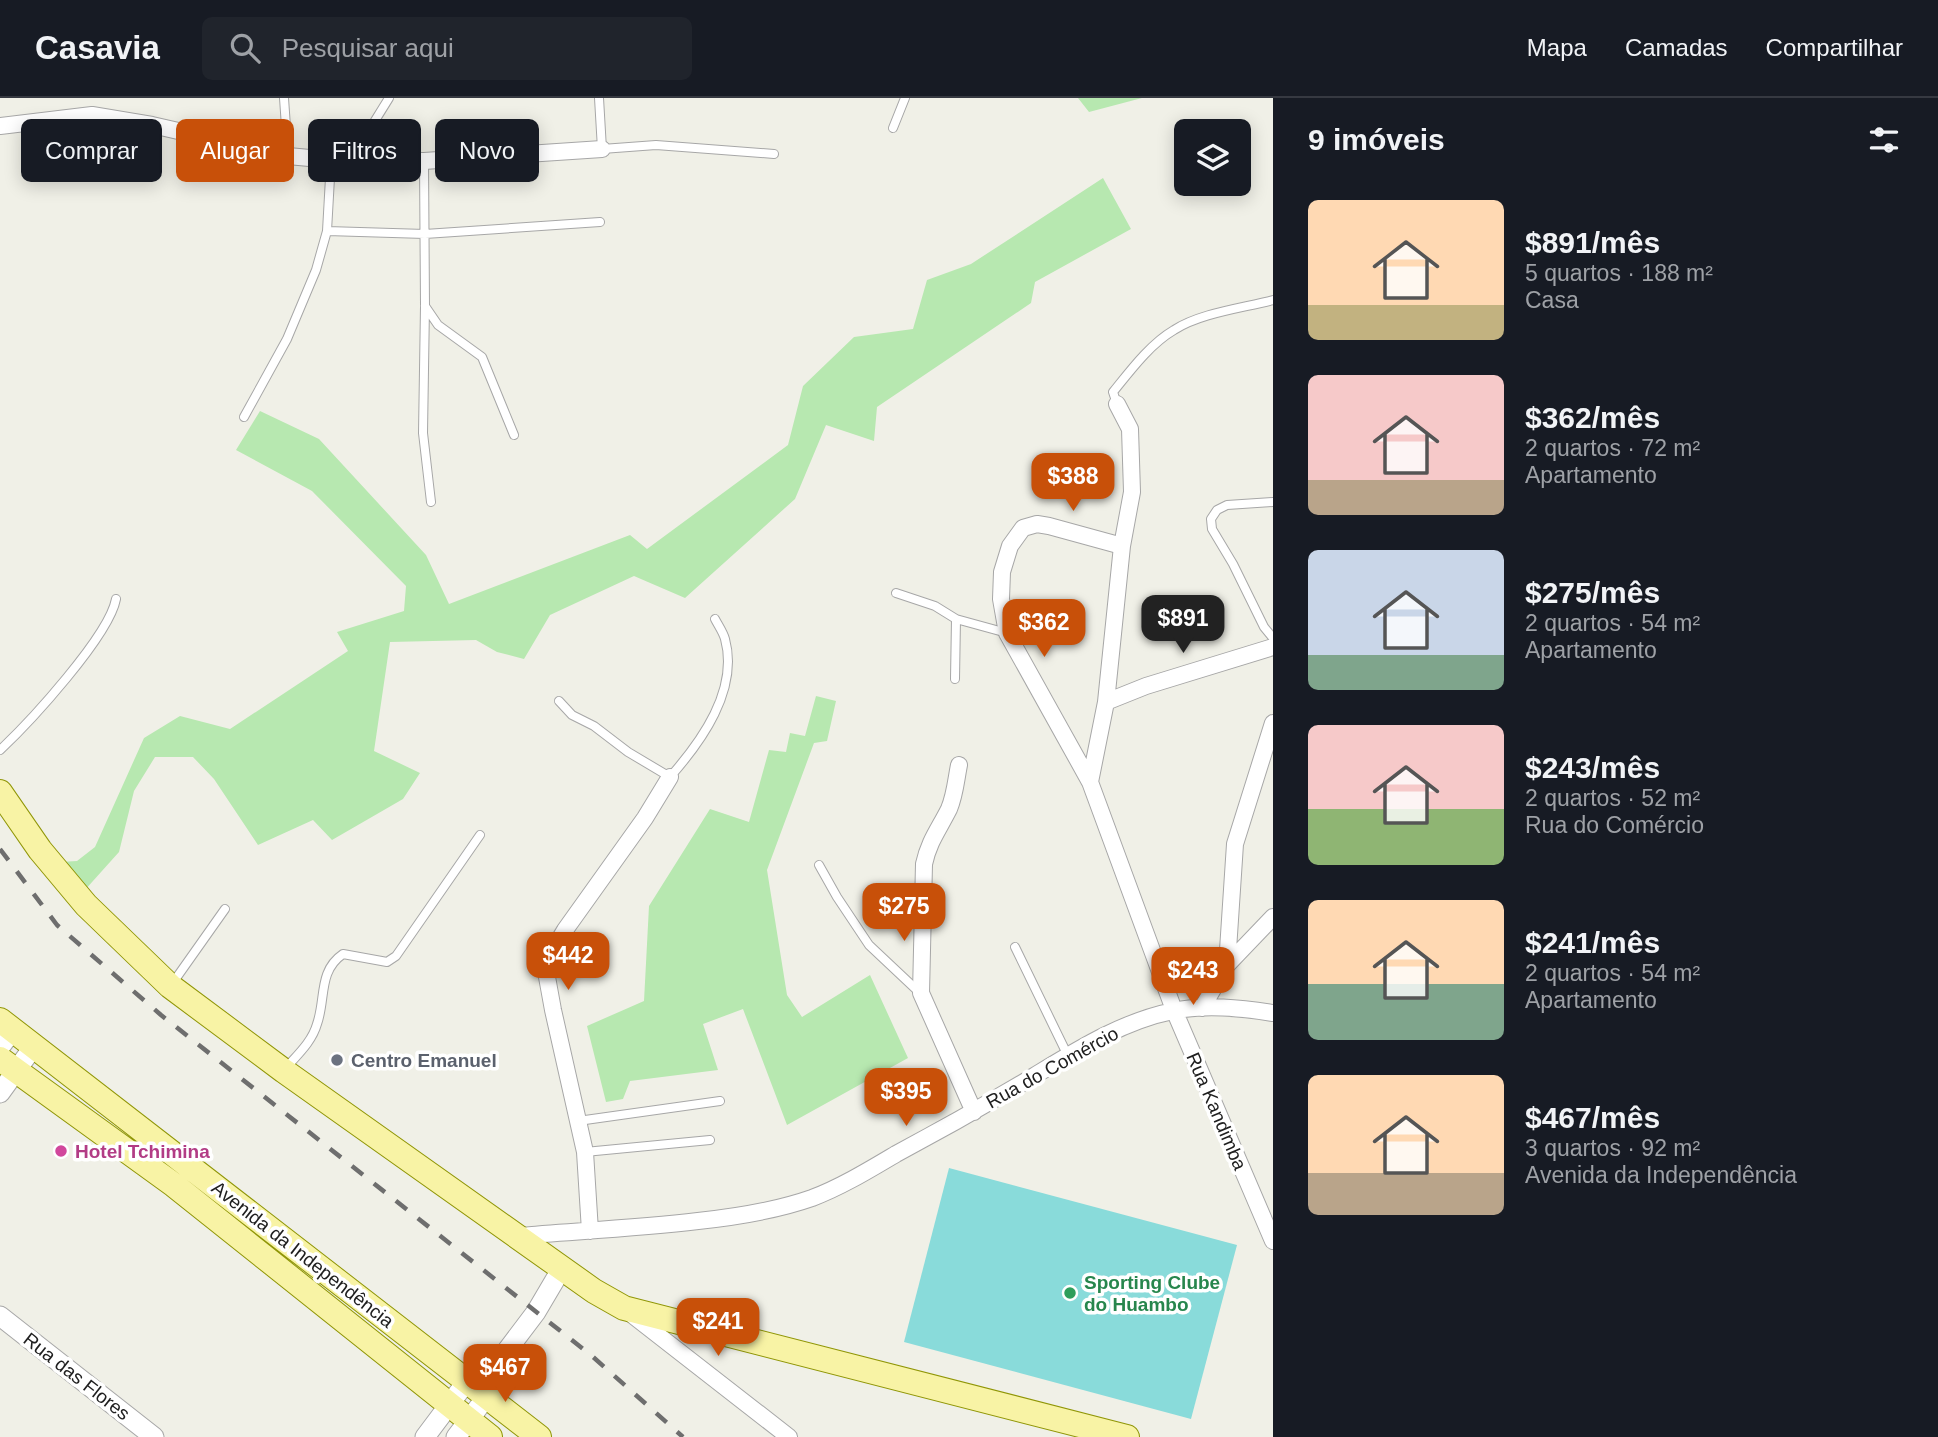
<!DOCTYPE html>
<html lang="pt">
<meta charset="utf-8">
<style>
:root{--surface:#171b24;--page:#20242c;--text:#f1f3f6;--muted:#9ea1a6;--line:#363941;--accent:#c85009}
body{margin:0;font-family:Arial,sans-serif;background:var(--page);color:var(--text);height:100vh;display:flex;flex-direction:column;font-size:26px;white-space:nowrap}
*{box-sizing:border-box;margin:0}
p{font-size:23px;color:var(--muted)}
.icon{flex:none;width:38px;height:38px;fill:none;stroke:currentColor;stroke-width:2;stroke-linecap:round;stroke-linejoin:round}
.map{position:relative;flex:1;overflow:hidden}
.drawer{display:flex;flex-direction:column;background:var(--surface);width:665px}
.drawer>*{flex:none}
.guide{position:absolute;left:21px;top:21px;width:665px;height:63px;display:flex;gap:14px}
.controls{position:absolute;left:1174px;top:21px;display:grid;gap:14px}
.controls a{display:grid;place-items:center;width:77px;height:77px;border-radius:10px;background:var(--surface);box-shadow:0 4px 18px #0003;font-size:35px}
.price{position:absolute;translate:-50% -60px;padding:0 16px;border-radius:14px;background:var(--accent);color:#fff;font-size:23px;line-height:46px;filter:drop-shadow(0 2px 4px #0008)}
.price::after{content:'';position:absolute;left:50%;top:42px;width:21px;height:16px;margin-left:-10px;background:inherit;clip-path:polygon(0 0,100% 0,50% 100%)}
.price.on{background:#222;color:#fff}
ul{padding:0;list-style:none}
li{display:flex;align-items:center;gap:21px;height:175px;padding:0 35px}
li span{display:grid;place-items:center;flex:none;width:196px;height:140px;border-radius:10px;color:#555}
li>.icon{margin-inline-start:auto}
span .icon{width:84px;height:84px;fill:#fffc;stroke-width:1}
li b{font-size:30px}
h2{display:flex;justify-content:space-between;align-items:center;height:84px;padding:0 35px;font-size:30px}
.chip{padding:0 24px;border-radius:10px;background:var(--surface);box-shadow:0 4px 18px #0003;font-size:24px;line-height:63px}
.chip.on{background:var(--accent);color:#fff}
header{display:flex;align-items:center;gap:42px;box-sizing:border-box;height:98px;padding:0 35px;background:var(--surface);border-bottom:2px solid var(--line)}
header strong{font-size:33px}
nav{display:flex;gap:38px;margin-inline-start:auto;font-size:24px}
.search{width:490px;height:63px;background:var(--page);display:flex;align-items:center;gap:18px;box-sizing:border-box;padding:0 24px;border-radius:10px;color:var(--muted);font-size:26px}
main{display:flex;flex:1;min-height:0}
.map>svg:first-child{display:block}
</style>
<header>
<strong>Casavia</strong>
<div class="search"><svg class="icon" aria-label="search" viewBox="0 0 24 24"><circle cx="10" cy="10" r="6"/><path d="M15 15l6 6"/></svg>Pesquisar aqui</div>
<nav><a>Mapa</a><a>Camadas</a><a>Compartilhar</a></nav>
</header>
<main>
<div class="map">
<svg width="1273" height="1339" viewBox="0 0 1273 1339">
<rect width="100%" height="100%" fill="#f0f0e7"/>
<!-- grass -->
<path fill="#b7e8b0" d="M1078 0H1142L1089 14Z
M1103 80 1131 131 1035 184 1031 205 877 309 874 343 826 327 795 401 685 500 634 478 550 517 524 561 497 554 476 542 390 544 374 653 420 675 403 701 332 742 313 722 258 747 214 681 193 659H155L134 693 119 754 84 793 60 764 77 763 95 749 144 640 180 618 230 631 348 553 337 534 404 513 406 488 312 393 236 352 260 313 319 341 426 457 449 506 630 437 647 451 788 347 803 288 854 239 913 231 927 182 971 166Z
M816 598 836 603 827 643 814 645 767 772 787 897 802 919 870 877 908 960 787 1027 743 911 703 926 718 972 630 983 623 1001 606 1004 587 928 644 903 649 808 710 711 749 724 769 652 786 654 790 635 805 638Z"/>
<!-- pitch -->
<path fill="#89dbda" d="M949 1070 1237 1147 1191 1321 904 1244Z"/>
<g fill="none" stroke-linecap="round" stroke-linejoin="round">
<!-- service casing -->
<g stroke="#a7a7a7" stroke-width="10">
<path id="service" d="M284 0 288 58
M599 0 602 51 656 47 774 56
M893 30 905 0
M350 63 389 0
M424 63 425 208 423 335 431 404
M327 133 425 136 600 124
M425 208 438 227 482 259 514 337
M1117 306 1113 294C1130 273 1150 246 1174 232 1200 215 1243 210 1273 202
M244 319 287 241 316 172 327 133 331 62
M1273 404 1227 407 1217 412 1211 421 1212 431 1233 466 1264 529 1273 540
M896 495 935 508 956 521 1007 535
M955 581 956 521
M559 603 572 617 594 628 628 654 670 679C701 644 739 592 725 541 723 534 718 527 715 521
M0 652C30 624 109 538 116 501
M819 767 837 799 869 847 920 895
M1015 849 1068 958
M172 886 225 811
M285 971C297 957 312 944 317 926 326 901 318 873 343 856L387 864 396 858 480 737
M578 1023 720 1003
M585 1054 710 1042"/>
</g>
<!-- minor casing -->
<g stroke="#a7a7a7" stroke-width="18">
<path id="minor" d="M0 28 92 17 152 27 288 58 331 62 424 63 602 51
M1122 448 1049 428 1037 426 1023 430 1010 448 1002 474 1001 501 1007 535 1090 684 1174 912 1273 1143
M1106 604 1146 588 1273 549
M959 667C956 682 955 697 949 711 939 731 929 743 924 766L921 895 974 1014
M1090 684 1106 604 1122 448 1132 394 1130 331 1117 306
M1227 867 1235 746 1273 625
M1202 910 1227 867 1273 819
M590 1133 585 1054 553 912 547 879 550 857 565 832 645 720 670 679
M518 1138C578 1133 638 1130 698 1123 736 1119 775 1113 812 1100 841 1089 869 1072 896 1056 943 1031 989 1005 1034 978 1077 952 1123 923 1173 913 1205 906 1241 910 1273 915
M631 1216 789 1339"/>
</g>
<!-- tertiary casing -->
<g stroke="#a7a7a7" stroke-width="21">
<path id="tertiary" d="M0 949 13 932
M0 995 34 948
M0 1218 154 1339
M425 1339 467 1283 479 1277
M456 1339 487 1298 496 1267 536 1214 562 1170"/>
</g>
<!-- primary casing -->
<g stroke="#909607" stroke-width="26">
<path id="primary" d="M0 694 40 752 86 807 170 888 284 973 594 1193 624 1210 1127 1339
M0 922 539 1339
M0 961 174 1087 490 1339"/>
</g>
<!-- service -->
<use href="#service" stroke="#fff" stroke-width="8"/>
<!-- minor -->
<use href="#minor" stroke="#fff" stroke-width="16"/>
<!-- tertiary -->
<use href="#tertiary" stroke="#fff" stroke-width="19"/>
<!-- primary -->
<use href="#primary" stroke="#f8f3a5" stroke-width="24"/>
<!-- rail -->
<path stroke="#6e6e6e" stroke-width="4.5" stroke-dasharray="14 14" stroke-linecap="butt" d="M0 751 57 827 161 917 592 1258 683 1339"/>
</g>
<!-- markers -->
<circle fill="#6b7280" stroke="#fff" stroke-width="2.5" cx="337" cy="962" r="7"/>
<circle fill="#d1479c" stroke="#fff" stroke-width="2.5" cx="61" cy="1053" r="7"/>
<circle fill="#2e9e5b" stroke="#fff" stroke-width="2.5" cx="1070" cy="1195" r="7"/>
<g text-anchor="middle" stroke-width="7" stroke-linejoin="round" paint-order="stroke">
<!-- worship labels -->
<g font-size="19" font-weight="bold" fill="#5b616d" stroke="#fff" text-anchor="start">
<text x="351" y="969">Centro Emanuel</text>
</g>
<!-- street labels -->
<g font-size="19" fill="#202020" stroke="#fff">
<text transform="translate(1052 969) rotate(-29)" y="7">Rua do Comércio</text>
<text transform="translate(1217 1013) rotate(67)" y="7">Rua Kandimba</text>
<text transform="translate(303 1156) rotate(38)" y="7">Avenida da Independência</text>
<text transform="translate(77 1278) rotate(38)" y="7">Rua das Flores</text>
</g>
<!-- hotel labels -->
<g font-size="19" font-weight="bold" fill="#b23c85" stroke="#fff" text-anchor="start">
<text x="75" y="1060">Hotel Tchimina</text>
</g>
<!-- leisure labels -->
<g font-size="19" font-weight="bold" fill="#27864d" stroke="#fff" text-anchor="start">
<text x="1084" y="1191">Sporting Clube<tspan x="1084" dy="22">do Huambo</tspan></text>
</g>
</g>
</svg>
<div class="controls">
<a><svg class="icon" aria-label="layers" viewBox="0 0 24 24"><path d="M12 4l9 5-9 5-9-5zM3 14l9 5 9-5"/></svg></a>
</div>
<b class="price" style="left:1073px;top:415px">$388</b>
<b class="price on" style="left:1183px;top:557px">$891</b>
<b class="price" style="left:1044px;top:561px">$362</b>
<b class="price" style="left:904px;top:845px">$275</b>
<b class="price" style="left:568px;top:894px">$442</b>
<b class="price" style="left:1193px;top:909px">$243</b>
<b class="price" style="left:906px;top:1030px">$395</b>
<b class="price" style="left:718px;top:1260px">$241</b>
<b class="price" style="left:505px;top:1306px">$467</b>
<div class="guide">
<a class="chip">Comprar</a>
<a class="chip on">Alugar</a>
<a class="chip">Filtros</a>
<a class="chip">Novo</a>
</div>
</div>
<section class="drawer">
<h2>9 imóveis<svg class="icon" aria-label="filters" viewBox="0 0 24 24"><path d="M4 7h16M4 17h16"/><circle cx="9" cy="7" r="2"/><circle cx="15" cy="17" r="2"/></svg></h2>
<ul>
<li><span style="background:linear-gradient(#ffd9b3 75%,#c2b280 0)"><svg class="icon" aria-label="home" viewBox="0 0 24 24"><path d="M3 11l9-7 9 7M6 9v11h12V9"/></svg></span><div><b>$891/mês</b><p>5 quartos · 188 m²</p><p>Casa</p></div></li>
<li><span style="background:linear-gradient(#f6c9c9 75%,#b9a48a 0)"><svg class="icon" aria-label="home" viewBox="0 0 24 24"><path d="M3 11l9-7 9 7M6 9v11h12V9"/></svg></span><div><b>$362/mês</b><p>2 quartos · 72 m²</p><p>Apartamento</p></div></li>
<li><span style="background:linear-gradient(#c9d6e8 75%,#7fa58c 0)"><svg class="icon" aria-label="home" viewBox="0 0 24 24"><path d="M3 11l9-7 9 7M6 9v11h12V9"/></svg></span><div><b>$275/mês</b><p>2 quartos · 54 m²</p><p>Apartamento</p></div></li>
<li><span style="background:linear-gradient(#f6c9c9 60%,#8fb573 0)"><svg class="icon" aria-label="home" viewBox="0 0 24 24"><path d="M3 11l9-7 9 7M6 9v11h12V9"/></svg></span><div><b>$243/mês</b><p>2 quartos · 52 m²</p><p>Rua do Comércio</p></div></li>
<li><span style="background:linear-gradient(#ffd9b3 60%,#7fa58c 0)"><svg class="icon" aria-label="home" viewBox="0 0 24 24"><path d="M3 11l9-7 9 7M6 9v11h12V9"/></svg></span><div><b>$241/mês</b><p>2 quartos · 54 m²</p><p>Apartamento</p></div></li>
<li><span style="background:linear-gradient(#ffd9b3 70%,#b9a48a 0)"><svg class="icon" aria-label="home" viewBox="0 0 24 24"><path d="M3 11l9-7 9 7M6 9v11h12V9"/></svg></span><div><b>$467/mês</b><p>3 quartos · 92 m²</p><p>Avenida da Independência</p></div></li>
</ul>
</section>
</main>
